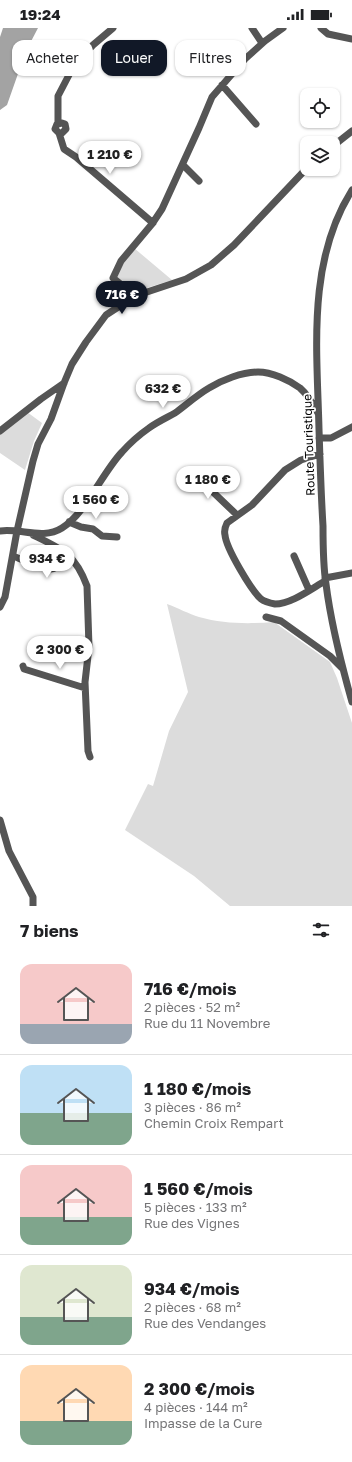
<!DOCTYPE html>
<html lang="fr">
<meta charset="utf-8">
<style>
:root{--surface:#fff;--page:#f2f2f2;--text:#202124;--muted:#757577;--line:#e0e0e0;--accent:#111827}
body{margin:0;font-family:"Golos Text",sans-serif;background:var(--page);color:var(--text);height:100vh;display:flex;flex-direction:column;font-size:15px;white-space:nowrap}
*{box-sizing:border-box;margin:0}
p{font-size:13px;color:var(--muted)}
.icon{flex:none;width:22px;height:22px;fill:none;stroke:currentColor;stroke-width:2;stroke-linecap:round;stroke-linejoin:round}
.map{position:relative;height:878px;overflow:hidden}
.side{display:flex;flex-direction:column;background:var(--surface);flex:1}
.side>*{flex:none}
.guide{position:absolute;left:12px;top:12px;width:328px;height:36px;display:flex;gap:8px}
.buttons{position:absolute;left:300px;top:60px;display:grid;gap:8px}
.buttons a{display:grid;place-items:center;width:40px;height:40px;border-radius:8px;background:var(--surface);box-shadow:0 1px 3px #0004;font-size:20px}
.price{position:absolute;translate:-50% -34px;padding:0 9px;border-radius:14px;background:#fff;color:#222;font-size:13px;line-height:26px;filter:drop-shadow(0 1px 2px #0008)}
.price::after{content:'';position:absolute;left:50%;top:24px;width:12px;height:9px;margin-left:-6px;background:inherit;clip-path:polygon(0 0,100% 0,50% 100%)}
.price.selected{background:var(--accent);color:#fff}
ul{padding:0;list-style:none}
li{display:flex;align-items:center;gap:12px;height:100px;padding:0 20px}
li+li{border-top:1px solid var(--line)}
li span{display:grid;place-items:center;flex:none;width:112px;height:80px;border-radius:12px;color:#555}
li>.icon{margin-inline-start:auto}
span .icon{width:48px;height:48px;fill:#fffc;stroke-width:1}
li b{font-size:17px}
h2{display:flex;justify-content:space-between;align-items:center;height:48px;padding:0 20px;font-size:17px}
.pill{padding:0 14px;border-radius:12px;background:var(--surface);box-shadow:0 1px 3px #0004;font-size:14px;line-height:36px}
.pill.selected{background:var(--accent);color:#fff}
.status{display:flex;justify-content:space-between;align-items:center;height:28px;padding:0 20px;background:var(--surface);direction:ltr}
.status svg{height:11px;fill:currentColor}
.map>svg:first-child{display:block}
</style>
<div class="status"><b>19:24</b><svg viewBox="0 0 49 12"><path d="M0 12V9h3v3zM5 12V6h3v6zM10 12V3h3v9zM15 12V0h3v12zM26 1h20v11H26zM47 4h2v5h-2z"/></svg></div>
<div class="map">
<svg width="352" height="878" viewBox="0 0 352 878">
<rect width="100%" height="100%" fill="#fff"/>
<!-- green -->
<path fill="#dcdcdc" d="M134 220 172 252 134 264 116 249 123 235Z
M27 384 42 395 34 413 25 442 0 425V406Z
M167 576C178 580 189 586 199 589 224 596 249 596 274 594L330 634 337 650 352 695V878H230L194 848 125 802 148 756 153 758 169 703 188 664Z"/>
<!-- water -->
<path fill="#a3a3a3" d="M3 0H38L26 23 7 77 0 82V9Z"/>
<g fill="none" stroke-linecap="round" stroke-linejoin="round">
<!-- minor -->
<path stroke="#555" stroke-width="7" d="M252 0 262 15
M321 0 328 6 352 11
M222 57 256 96
M58 95V68L70 45 78 33 93 17 113 0
M59 105H62L66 101 65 96 62 95 57 96 55 101 59 105 64 121 76 129 153 195
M333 118 352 103
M183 137 199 153
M352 162C307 233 317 321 319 401 320 433 321 466 323 498 323 517 323 537 326 556 331 596 341 635 352 674
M135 268 113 250 121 233 152 196 162 181 199 100 212 69 245 31 265 13 283 0
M0 403 41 371 64 355
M319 410H331L352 399
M320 426 301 432 285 442 252 477 227 495C225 499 224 503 225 507 226 520 251 562 261 571 265 574 270 575 275 576 291 576 311 561 325 553
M192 444 237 487
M69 494 81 499 93 501 102 508 117 509
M0 503C21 500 43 512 62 500 86 485 102 445 122 424 130 415 139 407 149 400 157 394 166 390 175 385 186 377 197 367 209 360 222 352 242 344 258 344 272 344 289 352 300 360 307 366 313 376 318 385
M33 507C62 521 75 526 87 558L89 619 85 654 88 723 90 729
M13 528C22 531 48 545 55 540 60 536 61 527 63 522
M294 528 309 562
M325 550 352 545
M0 579 5 569 17 503 33 433 38 416 51 391 64 355 72 336 86 314 106 287 135 268 186 251 211 237 234 217 307 140
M266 589 281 593 330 628 342 640
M23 638 24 641 85 660
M0 792 9 823 33 869V878"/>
</g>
<g text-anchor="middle" stroke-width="3.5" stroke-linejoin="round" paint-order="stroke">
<!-- street labels -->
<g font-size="12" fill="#000" stroke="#fff">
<text transform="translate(309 417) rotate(-92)" y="4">Route Touristique</text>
</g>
</g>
</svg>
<div class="buttons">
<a><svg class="icon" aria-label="locate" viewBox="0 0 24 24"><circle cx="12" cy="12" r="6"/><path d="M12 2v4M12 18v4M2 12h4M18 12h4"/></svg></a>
<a><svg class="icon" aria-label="layers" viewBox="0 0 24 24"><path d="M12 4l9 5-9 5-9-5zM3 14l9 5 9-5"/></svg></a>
</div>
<b class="price" style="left:110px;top:147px">1 210 €</b>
<b class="price selected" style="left:122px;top:287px">716 €</b>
<b class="price" style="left:163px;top:381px">632 €</b>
<b class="price" style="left:208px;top:472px">1 180 €</b>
<b class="price" style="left:96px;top:492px">1 560 €</b>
<b class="price" style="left:47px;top:551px">934 €</b>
<b class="price" style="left:60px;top:642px">2 300 €</b>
<div class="guide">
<a class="pill">Acheter</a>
<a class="pill selected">Louer</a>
<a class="pill">Filtres</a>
</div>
</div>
<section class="side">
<h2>7 biens<svg class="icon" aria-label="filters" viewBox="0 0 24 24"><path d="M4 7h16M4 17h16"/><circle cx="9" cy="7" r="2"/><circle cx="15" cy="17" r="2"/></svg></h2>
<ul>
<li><span style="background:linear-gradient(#f6c9c9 75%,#9aa5b1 0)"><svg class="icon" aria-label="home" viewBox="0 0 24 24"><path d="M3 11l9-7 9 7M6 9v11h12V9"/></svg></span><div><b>716 €/mois</b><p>2 pièces · 52 m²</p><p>Rue du 11 Novembre</p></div></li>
<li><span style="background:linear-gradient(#bfe0f5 60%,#7fa58c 0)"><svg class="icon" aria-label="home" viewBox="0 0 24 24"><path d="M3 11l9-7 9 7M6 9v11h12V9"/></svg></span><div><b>1 180 €/mois</b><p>3 pièces · 86 m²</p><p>Chemin Croix Rempart</p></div></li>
<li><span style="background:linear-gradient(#f6c9c9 65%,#7fa58c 0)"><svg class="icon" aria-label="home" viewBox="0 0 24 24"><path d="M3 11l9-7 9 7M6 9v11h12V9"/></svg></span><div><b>1 560 €/mois</b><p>5 pièces · 133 m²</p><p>Rue des Vignes</p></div></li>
<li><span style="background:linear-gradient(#dfe7d0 65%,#7fa58c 0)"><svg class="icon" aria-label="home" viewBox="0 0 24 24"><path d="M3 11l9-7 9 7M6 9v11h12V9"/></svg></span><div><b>934 €/mois</b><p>2 pièces · 68 m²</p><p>Rue des Vendanges</p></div></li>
<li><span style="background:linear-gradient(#ffd9b3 70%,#7fa58c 0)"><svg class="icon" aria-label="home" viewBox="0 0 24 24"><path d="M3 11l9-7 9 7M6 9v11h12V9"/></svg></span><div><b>2 300 €/mois</b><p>4 pièces · 144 m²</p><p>Impasse de la Cure</p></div></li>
</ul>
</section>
